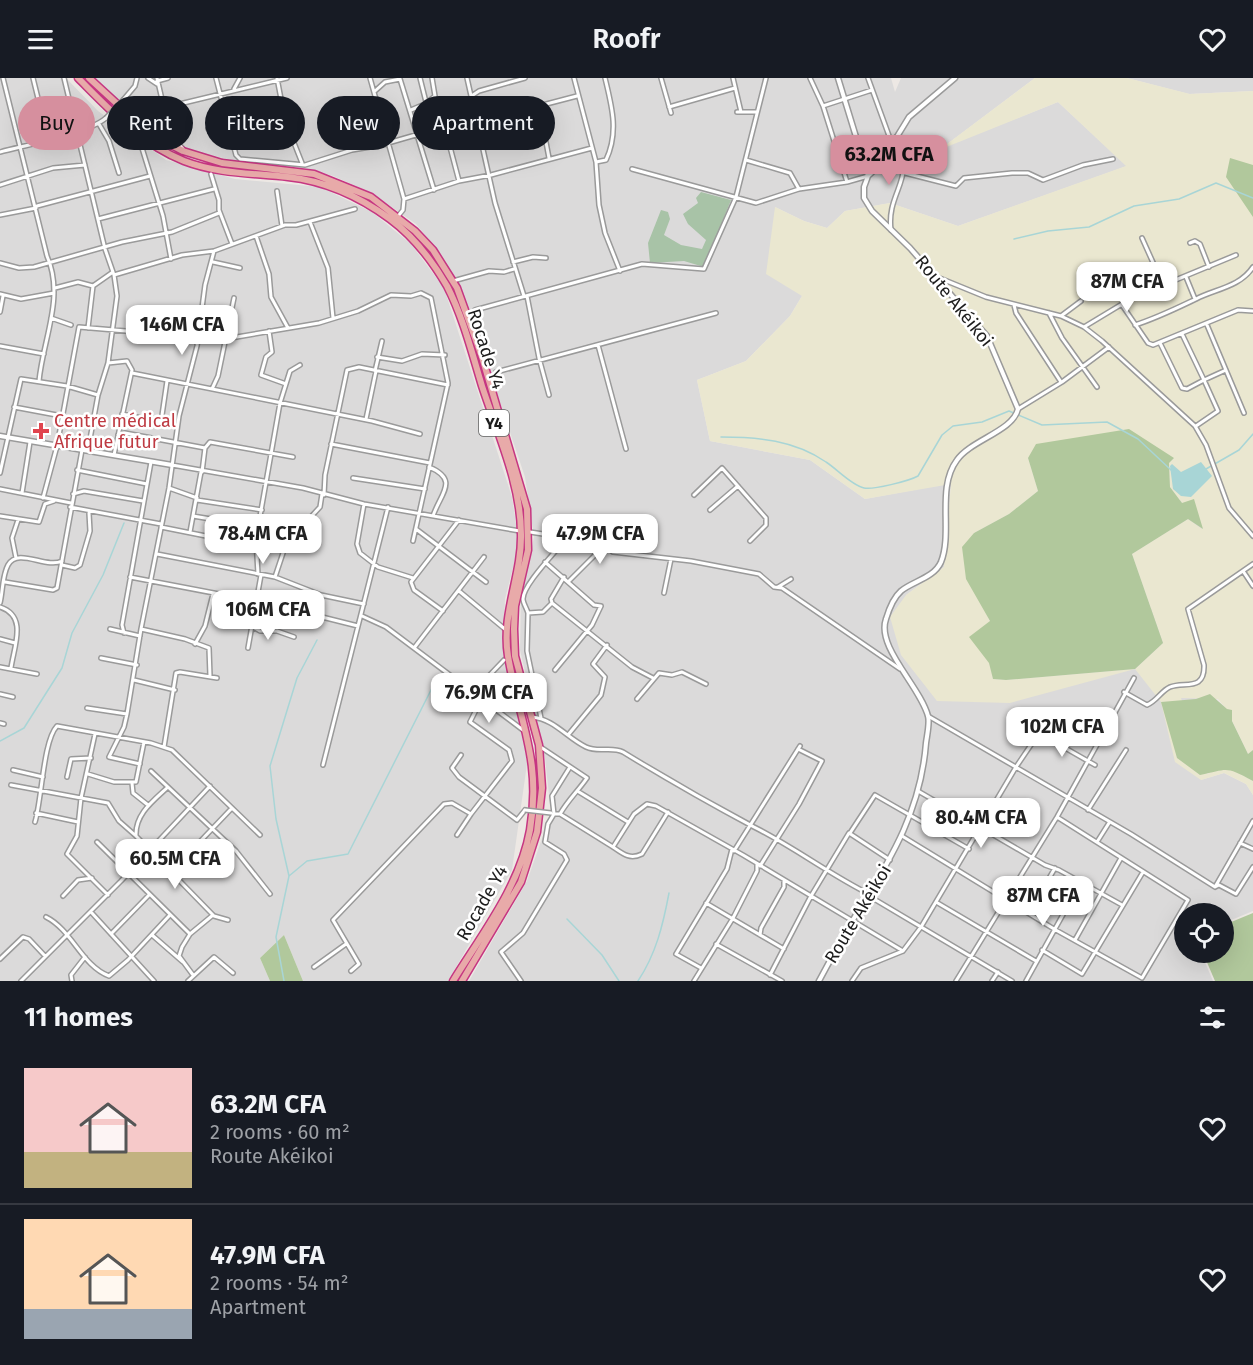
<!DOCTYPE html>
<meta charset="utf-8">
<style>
:root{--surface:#171b24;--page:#242831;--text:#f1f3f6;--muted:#9ea1a6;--line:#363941;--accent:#d68f9e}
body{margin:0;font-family:"Fira Sans",sans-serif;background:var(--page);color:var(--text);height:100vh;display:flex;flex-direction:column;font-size:22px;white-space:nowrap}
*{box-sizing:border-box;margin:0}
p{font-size:20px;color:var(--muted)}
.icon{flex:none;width:33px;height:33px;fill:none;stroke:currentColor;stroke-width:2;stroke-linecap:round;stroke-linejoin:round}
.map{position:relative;height:903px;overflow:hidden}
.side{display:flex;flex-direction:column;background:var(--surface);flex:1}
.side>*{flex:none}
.hud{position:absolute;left:18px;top:18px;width:600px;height:54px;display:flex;gap:12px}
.fabs{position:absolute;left:1174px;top:825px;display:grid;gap:12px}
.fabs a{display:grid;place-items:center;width:60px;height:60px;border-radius:50%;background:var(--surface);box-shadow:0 6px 24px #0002;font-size:30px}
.price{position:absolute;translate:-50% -51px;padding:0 14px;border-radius:12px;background:#fff;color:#222;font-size:20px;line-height:39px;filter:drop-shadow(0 2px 3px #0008)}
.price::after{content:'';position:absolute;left:50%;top:36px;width:18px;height:14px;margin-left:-9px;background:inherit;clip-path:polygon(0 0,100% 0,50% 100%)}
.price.selected{background:var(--accent);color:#111}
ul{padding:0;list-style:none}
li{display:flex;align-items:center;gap:18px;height:150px;padding:0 24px}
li+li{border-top:2px solid var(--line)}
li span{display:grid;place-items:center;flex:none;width:168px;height:120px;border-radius:0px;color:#555}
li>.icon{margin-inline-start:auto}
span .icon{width:72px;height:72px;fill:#fffc;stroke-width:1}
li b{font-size:26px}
h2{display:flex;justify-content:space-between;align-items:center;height:72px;padding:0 24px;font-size:26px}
.chip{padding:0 21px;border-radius:27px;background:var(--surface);box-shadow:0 6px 24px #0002;font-size:21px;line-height:54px}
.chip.selected{background:var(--accent);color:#111}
header{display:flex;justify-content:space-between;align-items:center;height:78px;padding:0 24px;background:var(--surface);font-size:27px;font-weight:600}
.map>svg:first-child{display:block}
</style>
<header><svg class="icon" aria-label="menu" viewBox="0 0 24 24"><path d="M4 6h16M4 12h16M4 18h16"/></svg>Roofr<svg class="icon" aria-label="heart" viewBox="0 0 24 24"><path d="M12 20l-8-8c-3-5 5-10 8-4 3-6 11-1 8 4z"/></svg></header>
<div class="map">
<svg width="1253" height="903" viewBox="0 0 1253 903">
<rect width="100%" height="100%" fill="#ede8e4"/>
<!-- residential -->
<path fill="#dbdada" d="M0 0H66L98 33 166 82 235 101 320 109 372 134 411 166 444 210 512 419 519 466 505 521 503 571 522 643 527 686 512 792 448 903H303L284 857 260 880 270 903H0Z
M94 0H891L895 14 901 0H1035L942 70 1058 24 1127 88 958 148 890 125 845 133 827 150 804 143 775 129 802 218 790 238 746 283 697 302 710 363 810 382 865 421 951 405 944 489 906 517 937 623 1135 591 1253 150V209L1201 702 1224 695 1246 706 1253 717V833L1224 845V836H1185V874L1201 875 1213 903H469L527 803 551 735 545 680 520 572 521 519 534 459 525 399 466 223 444 181 416 146 370 114 333 98 297 88 236 83 188 72 140 44Z
M1127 0H1253V13L1189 16Z"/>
<!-- farmland -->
<path fill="#eae7d0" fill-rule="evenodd" d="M1035 0H1127L1190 16 1253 13V672L1248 676 1227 632 1218 621 1181 620 1207 696 1221 690 1233 692 1253 703V717L1246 706 1224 695 1201 702 1175 684 1161 624 1135 591 1010 625 937 623 901 577 890 539 906 517 944 489 951 406 865 421 810 382 710 363 697 302 746 283 790 238 802 218 766 196 775 129 804 143 827 150 845 133 890 125 958 148 1126 88 1058 24 939 72ZM1028 380 1173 381 1169 385 1170 409 1202 451 1188 441 1132 476 1163 565 1135 591 1006 602 993 601 990 585V544L984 530 974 455 1009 436 1038 413Z"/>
<!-- forest -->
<path fill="#b1c89c" d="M1230 80 1253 87V139L1226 99Z
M1129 351 1174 380 1169 385 1170 409 1182 425 1194 421 1203 451 1188 441 1132 476 1163 565 1135 591 1006 602 993 601 989 585 969 559 990 543 966 501 962 469 974 455 1009 436 1038 413 1028 380 1036 366Z
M1210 616 1227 631 1232 632V643L1248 676 1253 672V703C1225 688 1229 691 1200 697L1177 680 1161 624 1196 621Z
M1253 835V903H1215L1203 875 1224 874V847Z
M284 857 303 903H270L260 880Z"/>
<!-- cemetery -->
<path fill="#a8c3a7" d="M701 114 731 122 705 187 704 189 684 183 650 185 648 165 661 132 668 134 670 141 664 157 681 167 702 171 706 162 688 146 683 136 698 125 696 120Z"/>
<!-- water -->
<path fill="#a8d5d6" d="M1201 384 1212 398 1191 419 1181 418 1173 411 1170 388 1172 386 1181 394Z"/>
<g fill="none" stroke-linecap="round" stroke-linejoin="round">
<!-- stream -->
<path stroke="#a8d5d6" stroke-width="1.5" d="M1014 161 1048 153 1089 149 1134 128 1179 121 1216 105 1253 120
M721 359C758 359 794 362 826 384 837 391 851 407 864 410 873 412 909 403 918 398L942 357 953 348 982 344 1009 333 1042 347 1107 344 1138 361 1171 392
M1206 391 1239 372 1253 356
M0 663 24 650 62 590 72 555 103 497 124 445
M289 798 307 783 348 776 432 610
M567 841 602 877 619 903
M284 903 276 859 289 798 276 741 270 688 297 600 317 562
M638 903C656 876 663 847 669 815"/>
<!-- minor casing -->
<g stroke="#9a9a9a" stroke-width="6">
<path id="minor" d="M3 0 47 178C65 219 43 261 39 303
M33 0 48 61
M64 0 105 171 114 197 117 218 108 285 98 317 88 372
M148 0 157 6
M157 0 170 56 183 71
M216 0 236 77 240 81 305 87 352 72 388 66
M277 0 285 42 302 85
M370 0 404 121 403 132 399 137
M420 0 426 24
M467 0 495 125 524 218
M574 0 596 84 599 127 605 155 620 193
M661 0 671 35
M733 0 741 34
M810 0 823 28 847 104 868 98
M868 0 892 66
M400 1 434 112
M157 3 168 0
M234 11 240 0
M375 13 385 4 400 1
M473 17 479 13 525 0
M124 21 135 8 137 0
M823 28 872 12
M669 29 735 10
M411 32 425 26 435 18 432 0
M737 34H757
M138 36 287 0
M99 46 109 63 119 95
M143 48 149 33
M445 50 459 103
M208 51 228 43
M388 65 464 43 489 41 577 18
M484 68 541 54 545 59 549 80
M142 70 163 138 171 181
M0 74C26 67 87 56 106 40
M746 82 790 95 799 111
M596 84 606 82C619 54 612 29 605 0
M632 91 756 125 799 111 847 104
M905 95 956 108 964 100 1012 95H1028L1043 102 1083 87 1113 81
M211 96 219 122V132L232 166
M0 107 53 90 85 87
M277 113 282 148
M404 121 459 103 491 97 592 70
M37 128 150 98
M0 137 36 130
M98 141 214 111
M310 144 328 190 333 240
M891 152C886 113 918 101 896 59
M256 158 269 196 271 219 288 250
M1142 160 1164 209
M1190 165 1195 163 1200 166 1209 189
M213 184 240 190
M513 184 533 179 546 180
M0 185 19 190 34 189 122 164 172 154 219 135
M114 197 182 177 214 173 285 147H296L355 131
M937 199 986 219 1061 238 1084 249 1102 263 1195 348 1206 367 1229 430 1253 458
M1186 199 1195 221
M453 203 489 193 504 194 514 191
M55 210 78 204 93 208
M0 216 21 221 54 215
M527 218 539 280 549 317
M1014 227 1016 235 1061 304
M1122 227 1148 265 1153 267 1238 232 1253 233
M475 232 642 186 704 191 736 119 766 0
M0 234 3 218
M1049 235 1062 260 1097 309
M139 238 199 246
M1061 238 1081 223
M51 240 71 247
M1135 247C1157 240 1175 231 1196 221 1215 211 1240 209 1253 189
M1207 247 1244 335
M1084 249 1132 220 1236 177
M88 250 93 208 113 194
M269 253 272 274 266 279 261 297 286 306
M1182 256 1204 302 1226 292
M225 261 319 245 358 233 391 217 411 218 421 215 431 220 448 305 413 463
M1160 265 1182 310 1187 311 1204 302 1218 333 1196 348
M598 267 626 371
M0 268 44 276
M377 279 402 283 422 276 445 277
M108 285 127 283 132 292 114 377
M375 293 382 263
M496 294 716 235
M132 295 372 343 420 356
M212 311 218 298 234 220
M14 329 62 338
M1018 331 1062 304 1109 269
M122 336 161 344 167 303
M366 341 376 293
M118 357 125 355 205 370
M331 366 430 385
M172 387 303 410 364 426 520 453
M429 389C460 402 440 416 433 438
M77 392 147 406
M202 394 205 370 210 364 293 379
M0 395 21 301 67 308 98 317
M353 400 425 411
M169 410 197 420
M0 411 71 425
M22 415 30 364
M73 416 84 413 143 423
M324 417 325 397 347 292 359 289 448 307
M694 417 722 390 766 440V447L750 463
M43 420 57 368 79 249 126 253 148 259
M197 422 262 432
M364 426 357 466 360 475 378 489 413 500
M70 429 161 446
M710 432 738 408
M0 438 39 444 45 426 54 423
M193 438 258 449
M161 449 256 468
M416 451 486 504
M190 454 201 394
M530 454 601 465 613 474 691 483 759 496 774 509 782 510 900 591
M256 461 284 470
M157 476 275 499 321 517 364 526
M16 480 12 460 18 442
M545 484 594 527 601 528 592 547 555 592
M62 487 75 490 80 487 90 453 89 435
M1243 493 1253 508
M258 496 256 461 280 325 290 293 300 287
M130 499 266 525 358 548
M275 499 286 466 320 429 322 416
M569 503 599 473 603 461 610 452
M5 504 53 512 57 510 82 372
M778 509 791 501
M459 513 506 552
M664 515 671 481
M0 525C3 513 2 498 8 487 18 469 46 491 62 483
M552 525 632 589 653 600
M0 529C28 538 14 568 11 590
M443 533 414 512 411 504 459 442
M528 535C527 531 523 525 523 521 523 506 558 472 567 459
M362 538 386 549 523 652
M253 549 260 553H277L294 559
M110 551 140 558
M141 551 185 561 209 570 210 598
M124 555 122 547 151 384
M0 561 15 565
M195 566 205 548 213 516
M248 570 261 497
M414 570 484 479
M101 580 137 587
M0 589 37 596
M134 602 175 612
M1124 614 1147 627C1157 623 1161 613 1170 609 1184 603 1205 614 1204 587L1188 531 1253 486
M478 615 483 604 504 582
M0 616 13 619
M637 621 659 595 672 597 682 594 706 606
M87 630 127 636
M928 638 1131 756 1215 809 1219 807 1236 816 1253 789
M532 639C554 641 567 660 586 669 599 675 611 668 623 674 667 701 709 725 754 749 794 769 829 796 869 816
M541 640 527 573 528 535 543 534 552 525 551 521 564 499
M0 645 4 646
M95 656 81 720 77 758 67 776 108 817
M568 657 601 617 605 599 593 586 607 567
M539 668 587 700C578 713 568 722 560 736H553
M164 669 176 595 180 594 217 600
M461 677 452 690 459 699 517 742 525 732
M140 686 109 679 124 649 127 636 141 551 169 410 179 338 197 268 205 207 214 173
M323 687 388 429
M13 692 43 699
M151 693 236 773 270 816
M88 696 114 704H136L144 664
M67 699 71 681 91 680
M132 705 133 715 148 727
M11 707 108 725 119 743 136 758
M168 709C153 723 135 736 136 758L214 838 228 842
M918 713 1045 787 1059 792 1122 827
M579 714 628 744
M1088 732 1126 672
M36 735 78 744
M560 736 613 769 634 736 647 726 656 728 743 777 903 873
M35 744C42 721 43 663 57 648L151 665 172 672 260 757
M850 755 875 717 969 771
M457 757 471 736
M902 758 1054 851 1142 900 1188 822 1057 739
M97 764 190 856 213 837
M1097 764 1109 745
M1240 765 1253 771
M613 769C623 776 630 782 642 776L668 734
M734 773 800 668
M760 788 799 726 822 683 798 671
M172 793 232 730
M1215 809 1253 743
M63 818 78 802 92 800
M869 818 1012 903
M936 824 1036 883
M706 825 784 871
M91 834 154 903
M1029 835 1055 790
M46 839C72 852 82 888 109 898L128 882 170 837
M111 856 149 817
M190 856 182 869 179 878 193 897
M152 857 183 884
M760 857 761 850 784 809V802
M1075 862 1121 780
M716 866 782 903
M1042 872 1082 896 1143 794
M0 881 23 859 29 861 45 878
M314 889 346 866
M701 890 676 876 727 791 732 771
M351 893 359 886 333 842 444 726 452 725 471 736 512 683 509 672 470 644 478 628 479 617
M770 897 811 818 849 755 890 782
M21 903 121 803 210 708
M72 903 71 897 85 879
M188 903 214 879 233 895
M521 903 501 874 523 855 567 782 564 776 545 764 548 746 554 736 552 718 570 689
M694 903 733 840 757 793V786
M852 903 861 890 903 873 921 849 1016 689 1039 655 1095 687
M956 903 1057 739 1134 600
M992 903 998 894
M1026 903 1080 806"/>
</g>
<!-- tertiary casing -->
<g stroke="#9a9a9a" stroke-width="7">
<path id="tertiary" d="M838 0 868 98
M0 358 172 387
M819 903C832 879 845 854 859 832 893 778 921 730 926 665 927 657 930 645 928 638 920 608 876 569 886 541 889 531 893 520 901 513 913 503 934 500 941 484 953 454 936 410 957 382 971 362 1013 353 1018 331L987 258 910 170 872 133 864 120V109L868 98 879 88 909 39 955 0"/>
</g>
<!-- trunk casing -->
<g stroke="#c63682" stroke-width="9">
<path id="trunk" d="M78 0C110 32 141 66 184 83 218 96 252 95 288 99 325 103 360 119 390 141 413 158 433 184 447 208 463 239 472 275 482 308 497 354 521 406 521 456 522 497 501 536 508 578 519 643 542 682 530 752 520 808 482 856 453 903
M89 0 150 56 183 73 222 85 314 96 371 119 415 153 433 172 457 210 482 279 527 431 528 472 515 528 514 551 515 578 539 667 542 710 537 754 521 804 462 903"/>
</g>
<!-- minor -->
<use href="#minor" stroke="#fff" stroke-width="3"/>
<!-- tertiary -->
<use href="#tertiary" stroke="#fff" stroke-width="4"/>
<!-- trunk -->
<use href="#trunk" stroke="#e8aaa9" stroke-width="6"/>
<!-- minor-bridge casing -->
<g stroke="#9a9a9a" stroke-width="6" stroke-linecap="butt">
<path id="minor-bridge" d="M106 40 124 21
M525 732 551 735"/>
</g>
<!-- minor-bridge -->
<use href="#minor-bridge" stroke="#fff" stroke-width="3"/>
</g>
<!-- markers -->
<path fill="#e0444e" stroke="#fff" stroke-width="2" d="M38 344h6v6h6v6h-6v6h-6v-6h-6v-6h6z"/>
<g text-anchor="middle" stroke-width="5" stroke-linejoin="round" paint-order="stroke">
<!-- shield labels -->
<rect fill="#fff" stroke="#616161" stroke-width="1.5" x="479" y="332" width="30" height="26" rx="4.5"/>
<g font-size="16" font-weight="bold" fill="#1d1d1d">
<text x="494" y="351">Y4</text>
</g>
<!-- street labels -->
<g font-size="18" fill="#1d1d1d" stroke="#fff">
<text transform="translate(954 223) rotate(51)" y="6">Route Akéikoi</text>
<text transform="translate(486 271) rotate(72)" y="6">Rocade Y4</text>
<text transform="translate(482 825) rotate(-60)" y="6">Rocade Y4</text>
<text transform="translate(858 836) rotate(-59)" y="6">Route Akéikoi</text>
</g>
<!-- health labels -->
<g font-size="18" fill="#be3a42" stroke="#fff" text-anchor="start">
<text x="54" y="349">Centre médical<tspan x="54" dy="21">Afrique futur</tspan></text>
</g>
</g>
</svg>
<div class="fabs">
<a><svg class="icon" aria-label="locate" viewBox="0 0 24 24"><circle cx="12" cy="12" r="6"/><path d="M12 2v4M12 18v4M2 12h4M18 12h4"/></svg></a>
</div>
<b class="price selected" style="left:889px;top:108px">63.2M CFA</b>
<b class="price" style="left:1127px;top:235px">87M CFA</b>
<b class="price" style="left:182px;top:278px">146M CFA</b>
<b class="price" style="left:263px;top:487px">78.4M CFA</b>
<b class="price" style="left:600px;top:487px">47.9M CFA</b>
<b class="price" style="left:268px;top:563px">106M CFA</b>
<b class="price" style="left:489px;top:646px">76.9M CFA</b>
<b class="price" style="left:1062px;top:680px">102M CFA</b>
<b class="price" style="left:981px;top:771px">80.4M CFA</b>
<b class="price" style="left:175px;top:812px">60.5M CFA</b>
<b class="price" style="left:1043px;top:849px">87M CFA</b>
<div class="hud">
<a class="chip selected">Buy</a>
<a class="chip">Rent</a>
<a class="chip">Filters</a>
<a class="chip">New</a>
<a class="chip">Apartment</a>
</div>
</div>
<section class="side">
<h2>11 homes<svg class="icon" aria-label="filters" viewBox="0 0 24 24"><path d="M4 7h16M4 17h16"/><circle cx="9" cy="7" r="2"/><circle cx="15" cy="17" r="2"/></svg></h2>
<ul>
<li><span style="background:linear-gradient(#f6c9c9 70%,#c2b280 0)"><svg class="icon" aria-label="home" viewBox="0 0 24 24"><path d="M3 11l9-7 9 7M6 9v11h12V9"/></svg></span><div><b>63.2M CFA</b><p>2 rooms · 60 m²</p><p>Route Akéikoi</p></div><svg class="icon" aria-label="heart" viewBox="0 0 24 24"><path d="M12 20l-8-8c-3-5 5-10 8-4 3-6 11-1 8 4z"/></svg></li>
<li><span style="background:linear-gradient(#ffd9b3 75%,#9aa5b1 0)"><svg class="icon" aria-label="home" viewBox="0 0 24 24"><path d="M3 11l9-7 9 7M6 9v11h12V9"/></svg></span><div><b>47.9M CFA</b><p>2 rooms · 54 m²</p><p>Apartment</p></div><svg class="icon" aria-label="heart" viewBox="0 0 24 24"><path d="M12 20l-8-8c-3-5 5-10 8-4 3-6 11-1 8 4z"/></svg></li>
</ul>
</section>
